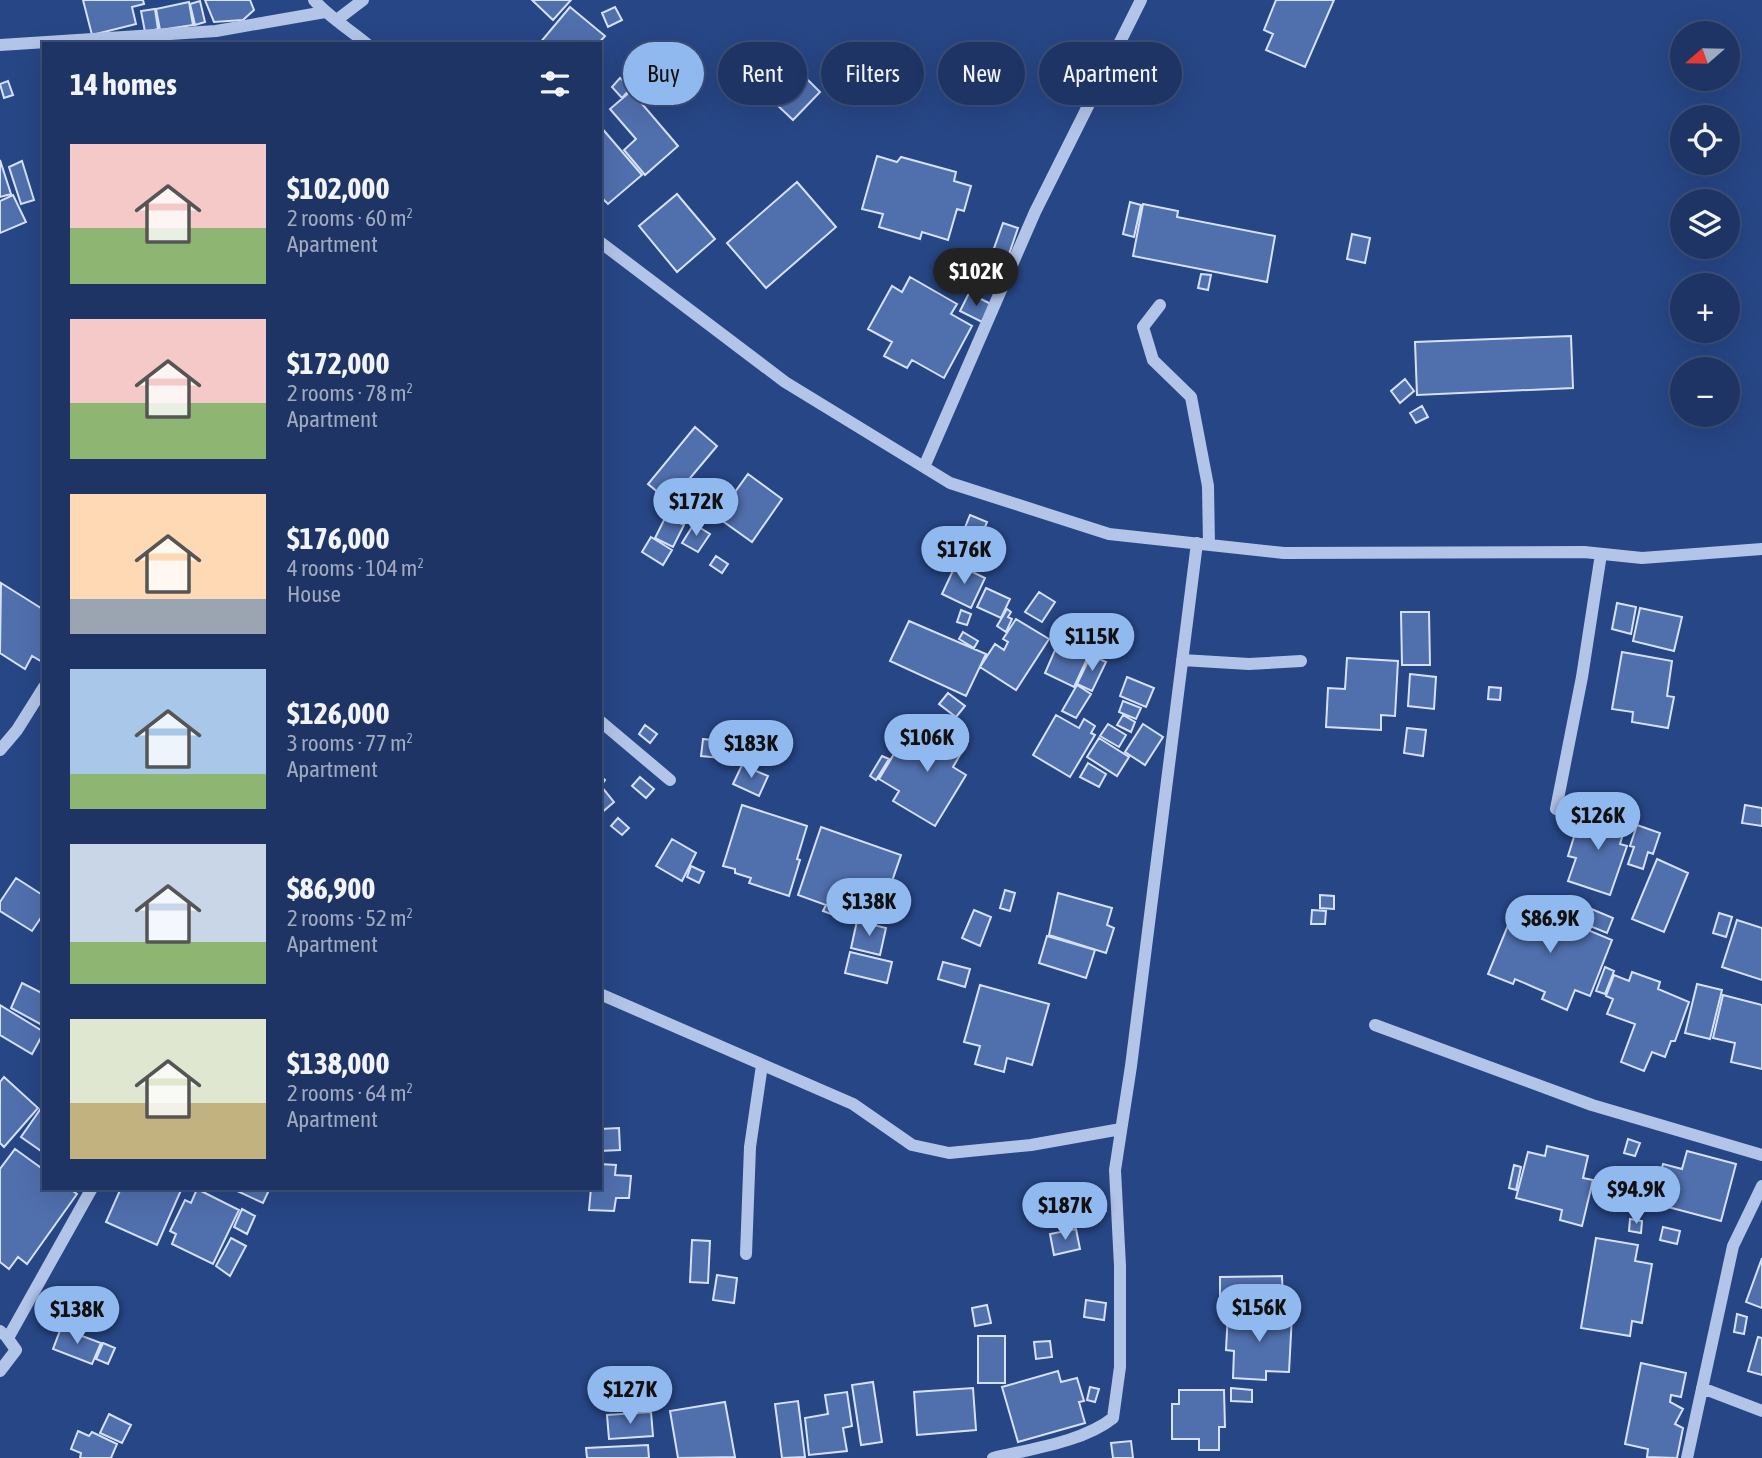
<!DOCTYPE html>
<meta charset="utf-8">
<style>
:root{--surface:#1d3464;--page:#2a3f6d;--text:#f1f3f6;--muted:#a0aabf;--line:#3b4f78;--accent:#90b9f0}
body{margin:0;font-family:"Asap Condensed",sans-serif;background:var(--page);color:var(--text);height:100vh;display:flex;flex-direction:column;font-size:26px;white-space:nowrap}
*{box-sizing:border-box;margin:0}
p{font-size:23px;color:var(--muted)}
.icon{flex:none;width:38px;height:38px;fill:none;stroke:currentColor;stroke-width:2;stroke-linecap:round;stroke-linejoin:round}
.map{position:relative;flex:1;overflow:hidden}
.side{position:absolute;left:42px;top:42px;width:560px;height:1148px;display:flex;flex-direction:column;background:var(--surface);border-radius:0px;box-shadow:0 7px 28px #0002,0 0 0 2px var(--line)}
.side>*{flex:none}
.guide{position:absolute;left:623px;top:42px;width:665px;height:63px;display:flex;gap:14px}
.needle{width:46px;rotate:250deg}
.tools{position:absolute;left:1670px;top:21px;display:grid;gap:14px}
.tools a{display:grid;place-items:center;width:70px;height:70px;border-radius:50%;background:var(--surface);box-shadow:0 7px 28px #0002,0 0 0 2px var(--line);font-size:35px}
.price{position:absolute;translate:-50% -60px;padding:0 16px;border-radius:24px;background:var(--accent);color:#111;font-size:23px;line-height:46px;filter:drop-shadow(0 2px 4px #0008)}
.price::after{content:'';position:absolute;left:50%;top:42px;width:21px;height:16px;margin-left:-10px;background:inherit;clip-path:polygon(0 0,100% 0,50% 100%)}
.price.selected{background:#222;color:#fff}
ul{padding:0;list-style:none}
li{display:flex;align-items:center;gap:21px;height:175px;padding:0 28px}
li span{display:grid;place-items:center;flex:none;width:196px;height:140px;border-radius:0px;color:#555}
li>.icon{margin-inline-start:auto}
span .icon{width:84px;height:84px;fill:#fffc;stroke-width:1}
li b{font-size:30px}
h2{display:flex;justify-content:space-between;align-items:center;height:84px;padding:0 28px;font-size:30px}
.chip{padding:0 24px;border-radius:32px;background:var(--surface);box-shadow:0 7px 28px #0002,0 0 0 2px var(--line);font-size:24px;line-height:63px}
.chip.selected{background:var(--accent);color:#111}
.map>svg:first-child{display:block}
</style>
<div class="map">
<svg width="1762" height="1458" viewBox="0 0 1762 1458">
<rect width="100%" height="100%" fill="#274685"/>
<!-- building -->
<path fill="#506fad" stroke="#d5e1f6" stroke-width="2" d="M83 0H143L144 4 132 7 136 24 92 35Z
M205 0H250L254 10 243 20 214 22Z
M532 0H571L553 20Z
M1276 0H1334L1305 67 1266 50 1273 34 1264 30Z
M200 1 205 22 195 25 190 4Z
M189 2 193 25 160 30 156 9Z
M570 7 605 36 598 44H539Z
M615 7 622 20 608 27 602 13Z
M155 9 158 29 145 32 141 11Z
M788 60 820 92 793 120 773 101H760L751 82 761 80 772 68 779 70Z
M620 78 631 88 622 98 612 87Z
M8 81 13 95 4 98 0 84Z
M631 91 678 146 645 175 624 150 636 139 610 109Z
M600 126 642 175 608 204 600 196Z
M877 156 897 162 901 157 956 172 954 181 971 186 964 211 957 209 948 240 922 232 920 239 879 227 883 214 862 209Z
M0 160 11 194 0 197Z
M22 161 34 200 21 204 9 167Z
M797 182 836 227 766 288 727 243Z
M677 194 715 239 677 272 639 226Z
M13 195 26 222 0 233V201Z
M1130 202 1141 205 1134 237 1123 234Z
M1143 204 1178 211 1177 217 1275 236 1267 282 1133 256Z
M1003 223 1018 228 1007 260 992 254Z
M1352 234 1370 238 1365 263 1347 259Z
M1201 274 1211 275 1208 290 1198 288Z
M910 277 957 304 951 314 972 326 944 378 912 360 907 368 884 356 892 342 868 329 892 286 902 292Z
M969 293 991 304 982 322 960 311Z
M1571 336 1573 388 1417 395 1415 342Z
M1405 379 1414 391 1400 403 1391 391Z
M1422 406 1428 417 1416 423 1410 413Z
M695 427 717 446 670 502 648 484Z
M748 474 782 499 752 542 717 517Z
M970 515 987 522 981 537 964 530Z
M666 516 684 525 673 547 655 538Z
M694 524 710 534 698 552 682 543Z
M651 537 672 550 663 565 642 552Z
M716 556 728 564 722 573 710 565Z
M956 564 985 578 971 608 942 594Z
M1 583 44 610V663L32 656 25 669 0 653Z
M986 588 1010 599 1001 618 977 607Z
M1039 592 1055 602 1042 622 1025 612Z
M1617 603 1636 607 1631 634 1612 629Z
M1640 608 1682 617 1674 651 1633 641Z
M1007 609 1011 612 1008 617 1012 619 1006 632 997 626Z
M961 610 971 614 967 625 957 622Z
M1401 612H1429L1430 665H1402Z
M1016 619 1049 639 1016 690 980 667 995 644 1004 650 1008 642 1003 639Z
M909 621 986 654 966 696 890 661Z
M963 632 978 641 974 648 959 639Z
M1062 634 1092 648 1074 687 1045 673Z
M1622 652 1672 661 1667 696 1674 697 1668 728 1632 722 1633 712 1612 709Z
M1091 655 1106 662 1092 691 1077 684Z
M1347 658 1398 661 1395 716 1381 715V730L1326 727 1328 688 1345 689Z
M1410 674 1436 677 1434 709 1408 706Z
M1127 677 1154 688 1146 707 1120 696Z
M1077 685 1091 694 1076 718 1062 711Z
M1489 687 1501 688 1500 700 1488 699Z
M948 693 965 706 956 717 939 704Z
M1123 701 1141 708 1136 719 1119 712Z
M1056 715 1079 728 1084 719 1095 726 1091 733 1095 735 1070 777 1033 755Z
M1123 715 1135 722 1131 732 1117 725Z
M1108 724 1126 735 1119 747 1100 736Z
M1143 724 1163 737 1145 765 1125 752Z
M645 725 657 734 650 743 639 734Z
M942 725 968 741 953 767 966 775 935 826 893 801 899 791 879 779 894 754 897 756 911 732 931 744Z
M1407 728 1426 730 1423 756 1404 753Z
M1099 738 1129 757 1117 776 1087 757Z
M703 739 723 741 721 758 701 756Z
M882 756 889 759 876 780 870 776Z
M1088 763 1106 774 1099 787 1080 777Z
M742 765 768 776 759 796 733 784Z
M600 776 605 780 601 786 614 802 600 814Z
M640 777 654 789 646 798 632 786Z
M742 805 807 826 797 859 800 860 789 896 749 883 751 878 735 873V869L723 866Z
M1745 805 1762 808V826L1742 823Z
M1590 809 1627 821 1620 844 1627 846 1610 895 1568 881 1576 858 1568 856 1578 824 1584 826Z
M618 818 629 828 622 835 611 826Z
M1637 825 1660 833 1653 854 1648 852 1643 869 1628 864 1634 847 1630 846Z
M821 827 901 855 879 919 852 909 849 921 823 911 826 905 798 895Z
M672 839 696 853 682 881 656 866Z
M1657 859 1688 873 1664 932 1632 919Z
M691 866 704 872 699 883 687 877Z
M16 878 44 896V913L32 931 0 911V902Z
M1005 890 1015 893 1010 911 1000 908Z
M1058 893 1112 908 1107 925 1114 928 1106 953 1049 935Z
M1320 895 1334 896V909L1320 908Z
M1570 900 1613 918 1607 933 1563 915Z
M1518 901 1612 940 1590 996 1575 990 1567 1010 1542 999 1545 992 1515 979 1513 984 1488 974Z
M974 910 991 917 980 946 962 938Z
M1312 910 1326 911 1325 924H1311Z
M1719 913 1732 917 1726 937 1713 933Z
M1737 920 1762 928V980L1722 967Z
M857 921 886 928 880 955 851 948Z
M1047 936 1095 950 1086 978 1039 963Z
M850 952 892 962 887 983 845 973Z
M943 962 970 969 965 987 938 979Z
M1605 967 1614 971 1605 994 1596 991Z
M1632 972 1660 982 1658 989 1689 1002 1675 1041H1671L1665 1057 1652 1052 1644 1071 1621 1062 1635 1024 1607 1014 1613 999 1606 996 1614 975 1629 981Z
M22 983 44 994V1026L11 1008Z
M1697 984 1722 990 1710 1039 1685 1033Z
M980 985 1049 1004 1032 1065 1007 1058 1004 1072 975 1064 980 1046 964 1042Z
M1723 995 1762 1005V1069L1731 1062 1735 1043 1713 1038Z
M0 1005 44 1032 32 1054 0 1035Z
M4 1077 38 1108 4 1147 0 1143V1082Z
M44 1104V1153L21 1137Z
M619 1128 620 1150 600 1151V1129Z
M1628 1139 1640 1143 1635 1156 1624 1153Z
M1547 1146 1588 1156 1583 1178 1593 1180 1582 1226 1560 1220 1562 1210 1516 1198 1528 1152 1545 1156Z
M15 1149 44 1170V1188H69L77 1194 27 1264 18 1257 9 1269 0 1262V1169Z
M1687 1151 1736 1164 1721 1221 1653 1203 1663 1164 1682 1169Z
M600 1164 616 1165 615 1175 631 1176 629 1198H616L614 1211 589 1210 591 1188H600Z
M1514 1165 1521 1167 1516 1190 1509 1188Z
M1096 1187 1106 1211 1063 1229 1053 1206Z
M121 1188H182L157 1245 106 1222Z
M236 1188H270L263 1203 235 1190Z
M197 1189 239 1210 213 1264 172 1244 176 1234 170 1231 185 1200 191 1203Z
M242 1209 255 1216 247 1234 234 1227Z
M1630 1219 1642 1221 1641 1233 1629 1231Z
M1663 1227 1680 1231 1677 1244 1660 1240Z
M1076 1229 1080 1249 1054 1255 1050 1234Z
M231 1238 246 1246 230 1276 216 1266Z
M1596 1238 1638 1245 1635 1261 1652 1264 1642 1323 1632 1321 1630 1336 1581 1328Z
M692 1240 710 1241 708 1283 690 1282Z
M1762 1258V1308L1746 1302Z
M717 1275 737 1278 734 1303 713 1300Z
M1282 1276 1283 1302H1262L1261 1310 1220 1311V1277Z
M1086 1300 1106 1303 1104 1320 1084 1317Z
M987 1305 991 1323 975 1326 972 1308Z
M1228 1312 1292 1315 1289 1372 1266 1371V1380L1233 1378 1234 1351 1226 1350Z
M1737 1314 1747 1317 1744 1334 1734 1332Z
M61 1328 101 1343 92 1364 53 1349Z
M978 1336H1005V1383H978Z
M1758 1337 1762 1338V1375L1748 1371Z
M1050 1341 1052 1357 1036 1359 1034 1342Z
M103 1343 115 1348 108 1364 96 1359Z
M1641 1363 1686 1373 1681 1397 1671 1395 1670 1402 1683 1409 1675 1424 1683 1428 1677 1458 1647 1457 1648 1449 1625 1444Z
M1058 1371 1061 1382 1077 1378 1084 1401 1079 1402 1085 1423 1018 1442 1002 1387Z
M873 1382 882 1442 861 1445 852 1385Z
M1090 1387 1099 1389 1095 1402 1087 1400Z
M973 1388 976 1430 917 1435 914 1392Z
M1231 1388 1252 1390V1402L1231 1401Z
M1179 1390H1224L1225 1427H1219V1450H1199V1439H1172V1404H1179Z
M847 1392 852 1426 843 1428 847 1451 809 1455 805 1418 828 1414 825 1395Z
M798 1401 805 1457 782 1458 775 1404Z
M725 1402 735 1457 678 1458 670 1411Z
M651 1412 653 1436 609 1439 607 1415Z
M109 1414 131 1425 122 1443 100 1433Z
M78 1431 89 1436 92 1432 117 1444 111 1458H80L81 1453 71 1449Z
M1131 1441 1133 1458H1113L1111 1443Z
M648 1445 649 1458H587L586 1448Z"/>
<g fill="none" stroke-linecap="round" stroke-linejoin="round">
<!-- minor -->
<path stroke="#b2c4e8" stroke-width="12" d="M314 0C329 17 349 29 367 44
M338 19 363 0
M0 45 216 31 325 12
M600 242 785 382 950 483 1109 534 1284 553 1584 552 1642 558 1762 549
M1160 305 1143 327 1153 360 1191 397 1208 486 1209 545
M924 467 1035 212 1141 0
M1182 660 1249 664 1301 661
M600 721 670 780
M0 750 17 730 44 687
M1556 809 1582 677 1601 554
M600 994 853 1104 912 1145 949 1153 1031 1145 1121 1129
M1375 1025 1592 1105 1762 1155
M746 1254 750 1147 762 1065
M0 1331 6 1336 16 1350 0 1371
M8 1338 92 1188
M1702 1388 1762 1411
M993 1458C1030 1449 1083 1442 1113 1418L1120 1367V1266L1115 1170 1131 1066 1197 543
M1687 1458 1733 1246 1762 1186"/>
</g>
</svg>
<div class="tools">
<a><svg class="needle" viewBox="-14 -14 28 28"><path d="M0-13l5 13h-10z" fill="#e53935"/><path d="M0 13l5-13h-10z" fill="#a0aabf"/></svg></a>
<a><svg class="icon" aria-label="locate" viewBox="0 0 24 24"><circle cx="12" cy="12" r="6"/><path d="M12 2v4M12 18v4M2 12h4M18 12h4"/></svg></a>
<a><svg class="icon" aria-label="layers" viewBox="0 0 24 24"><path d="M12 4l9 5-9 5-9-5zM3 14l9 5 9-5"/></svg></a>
<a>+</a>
<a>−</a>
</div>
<b class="price selected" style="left:976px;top:308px">$102K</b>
<b class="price" style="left:696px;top:538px">$172K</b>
<b class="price" style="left:964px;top:586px">$176K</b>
<b class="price" style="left:1092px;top:673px">$115K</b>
<b class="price" style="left:927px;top:774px">$106K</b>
<b class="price" style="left:751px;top:780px">$183K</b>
<b class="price" style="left:1598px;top:852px">$126K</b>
<b class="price" style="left:869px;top:938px">$138K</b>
<b class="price" style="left:1550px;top:955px">$86.9K</b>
<b class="price" style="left:1636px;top:1226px">$94.9K</b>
<b class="price" style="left:1065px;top:1242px">$187K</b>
<b class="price" style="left:1259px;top:1344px">$156K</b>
<b class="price" style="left:77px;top:1346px">$138K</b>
<b class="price" style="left:630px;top:1426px">$127K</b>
<div class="guide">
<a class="chip selected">Buy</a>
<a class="chip">Rent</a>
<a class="chip">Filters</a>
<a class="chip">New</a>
<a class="chip">Apartment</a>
</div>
<section class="side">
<h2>14 homes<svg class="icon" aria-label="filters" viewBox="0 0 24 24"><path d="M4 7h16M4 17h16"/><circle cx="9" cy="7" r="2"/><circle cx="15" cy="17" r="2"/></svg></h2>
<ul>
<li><span style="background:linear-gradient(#f6c9c9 60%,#8fb573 0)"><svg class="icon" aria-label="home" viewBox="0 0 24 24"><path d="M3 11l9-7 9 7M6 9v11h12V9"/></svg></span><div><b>$102,000</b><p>2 rooms · 60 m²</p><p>Apartment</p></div></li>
<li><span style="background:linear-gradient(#f6c9c9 60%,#8fb573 0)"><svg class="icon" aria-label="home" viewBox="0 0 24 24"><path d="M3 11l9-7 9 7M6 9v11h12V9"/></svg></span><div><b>$172,000</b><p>2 rooms · 78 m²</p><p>Apartment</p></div></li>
<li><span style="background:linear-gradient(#ffd9b3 75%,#9aa5b1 0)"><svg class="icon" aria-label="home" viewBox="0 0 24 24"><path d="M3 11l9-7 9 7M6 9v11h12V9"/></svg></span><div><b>$176,000</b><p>4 rooms · 104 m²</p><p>House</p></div></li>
<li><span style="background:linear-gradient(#a9c7e8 75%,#8fb573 0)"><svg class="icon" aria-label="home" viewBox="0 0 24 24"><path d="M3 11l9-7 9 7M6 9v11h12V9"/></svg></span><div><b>$126,000</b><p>3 rooms · 77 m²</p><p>Apartment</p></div></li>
<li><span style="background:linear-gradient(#c9d6e8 70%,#8fb573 0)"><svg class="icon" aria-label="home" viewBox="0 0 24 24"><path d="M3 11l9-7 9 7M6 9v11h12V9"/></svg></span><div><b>$86,900</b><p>2 rooms · 52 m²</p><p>Apartment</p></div></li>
<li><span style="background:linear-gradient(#dfe7d0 60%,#c2b280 0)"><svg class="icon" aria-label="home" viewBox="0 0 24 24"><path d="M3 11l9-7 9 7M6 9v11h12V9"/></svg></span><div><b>$138,000</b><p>2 rooms · 64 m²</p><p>Apartment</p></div></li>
</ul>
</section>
</div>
